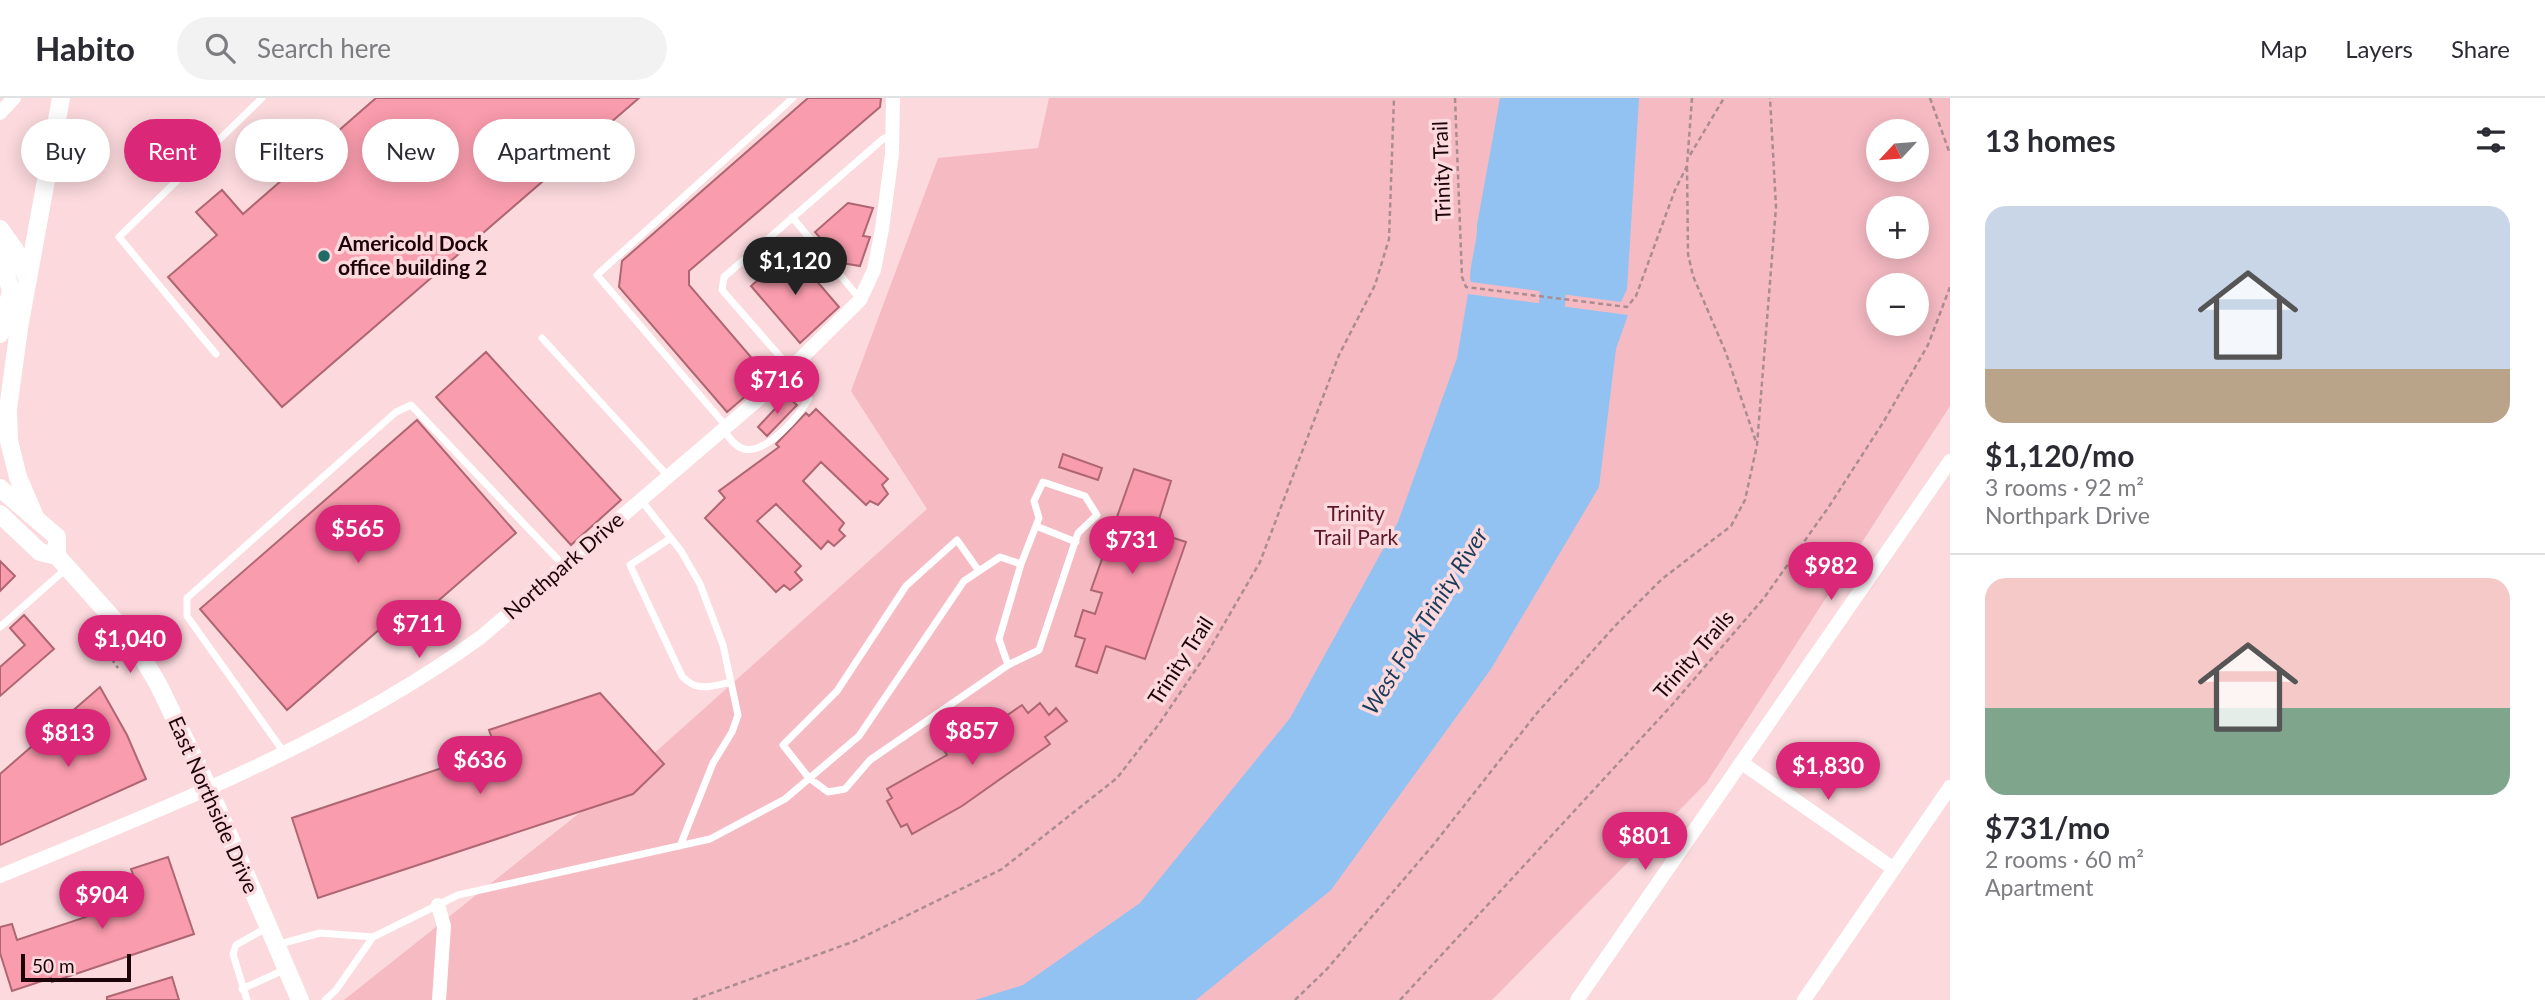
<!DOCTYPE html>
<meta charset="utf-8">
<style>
:root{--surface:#fff;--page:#f2f2f3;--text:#2b2b33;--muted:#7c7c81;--line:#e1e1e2;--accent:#db2777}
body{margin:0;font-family:Lato,sans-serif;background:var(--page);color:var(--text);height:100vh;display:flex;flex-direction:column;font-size:26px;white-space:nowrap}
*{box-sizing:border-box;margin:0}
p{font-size:23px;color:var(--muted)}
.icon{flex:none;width:38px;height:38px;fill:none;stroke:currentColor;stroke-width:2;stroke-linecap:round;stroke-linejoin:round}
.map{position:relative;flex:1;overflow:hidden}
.drawer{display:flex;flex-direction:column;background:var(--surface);width:595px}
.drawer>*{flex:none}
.guide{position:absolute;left:21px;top:21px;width:665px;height:63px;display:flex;gap:14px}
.needle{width:46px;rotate:244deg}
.controls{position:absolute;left:1866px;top:21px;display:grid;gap:14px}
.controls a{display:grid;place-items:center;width:63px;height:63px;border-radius:50%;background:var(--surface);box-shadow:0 4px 18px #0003;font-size:35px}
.scale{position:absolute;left:21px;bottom:18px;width:110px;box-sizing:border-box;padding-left:7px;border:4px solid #1d0409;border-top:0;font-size:19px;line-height:24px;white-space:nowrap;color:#1d0409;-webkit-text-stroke:5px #fbd9dd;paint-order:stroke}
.price{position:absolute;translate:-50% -60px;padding:0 16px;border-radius:24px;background:var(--accent);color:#fff;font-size:23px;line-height:46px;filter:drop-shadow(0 2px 4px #0008)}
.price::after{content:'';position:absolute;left:50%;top:42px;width:21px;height:16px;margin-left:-10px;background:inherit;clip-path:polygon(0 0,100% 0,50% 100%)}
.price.on{background:#222;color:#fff}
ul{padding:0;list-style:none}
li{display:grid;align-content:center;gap:14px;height:371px;padding:0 35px}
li+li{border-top:2px solid var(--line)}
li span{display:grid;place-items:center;height:217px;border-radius:21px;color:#555}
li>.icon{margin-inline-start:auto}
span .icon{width:126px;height:126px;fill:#fffc;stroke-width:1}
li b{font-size:30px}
h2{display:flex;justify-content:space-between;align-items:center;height:84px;padding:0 35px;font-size:30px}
.chip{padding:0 24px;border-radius:32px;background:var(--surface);box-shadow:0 4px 18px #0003;font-size:24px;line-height:63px}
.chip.on{background:var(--accent);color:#fff}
header{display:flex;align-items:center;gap:42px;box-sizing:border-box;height:98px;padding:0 35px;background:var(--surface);border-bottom:2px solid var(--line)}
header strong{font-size:33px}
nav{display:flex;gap:38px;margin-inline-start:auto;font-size:24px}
.search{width:490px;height:63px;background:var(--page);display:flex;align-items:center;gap:18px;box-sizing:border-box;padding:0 24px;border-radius:38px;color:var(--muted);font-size:26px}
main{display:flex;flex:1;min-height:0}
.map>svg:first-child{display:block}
</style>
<header>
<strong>Habito</strong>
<div class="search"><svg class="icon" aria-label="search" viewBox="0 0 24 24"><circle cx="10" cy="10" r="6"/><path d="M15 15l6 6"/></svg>Search here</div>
<nav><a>Map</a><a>Layers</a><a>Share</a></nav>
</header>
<main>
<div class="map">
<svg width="1950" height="902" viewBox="0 0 1950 902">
<rect width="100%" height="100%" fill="#fbd9dd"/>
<!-- green -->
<path fill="#f6bac3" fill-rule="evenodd" d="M1049 0H1950V308L1707 684 1492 902H344L650 659 927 411 851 293 938 60 1038 50ZM1878 33H1916V72H1878ZM1878 110H1916V149H1878ZM1878 187H1916V226H1878Z"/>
<!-- water -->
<path fill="#92c2f1" d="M1500 0H1639L1627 191 1621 204 1471 184C1467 173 1478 145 1477 127Z
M1468 196 1628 217 1616 251 1599 389 1491 571 1331 792 1196 902H975L1023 887 1140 805 1290 620 1398 424 1457 260Z"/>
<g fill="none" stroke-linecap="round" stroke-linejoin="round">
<!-- river -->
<path stroke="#92c2f1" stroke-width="26" d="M1542 241 1552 207 1555 159"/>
</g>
<!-- building -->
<path fill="#f99cad" stroke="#af6673" stroke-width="2" d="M376 0H639L282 309 168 179 217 137 196 114 222 92 243 116Z
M808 0H881L880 9 689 173V187L768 279 727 314 619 189 622 163Z
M848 105 873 110 863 138 870 139 860 168 842 165 815 134Z
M791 153 839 209 800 245 751 188Z
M486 254 621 402 571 447 436 299Z
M787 298 797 307 767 338 758 329Z
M816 311 888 381 882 387 888 396 878 407 870 403 866 407 821 364 803 383 844 425 839 432 845 438 834 448 828 443 821 451 776 406 757 423 801 468 795 474 802 482 790 492 784 487 776 494 705 420 725 400 719 393 779 349 776 346 806 315 809 318Z
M417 322 516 435 415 523 404 510 287 612 200 511Z
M1063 356 1102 370 1098 382 1059 369Z
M1134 371 1171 383 1155 434 1186 444 1145 561 1106 548 1097 575 1076 568 1085 541 1075 538 1083 512 1095 516 1102 495 1091 492Z
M0 463 15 478 0 493Z
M24 517 54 551 0 598V569L25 547 10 530Z
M100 589 127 637 146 681 0 747V676Z
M600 595 664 666 633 696 318 800 292 720 496 652 489 632Z
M1040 605 1049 617 1056 610 1067 623 1045 639 1050 646 962 708 912 736 907 726 901 729 887 703 892 700 887 691 947 657 943 651 963 639 967 645 1022 607 1028 615Z
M168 759 194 836 52 884 51 880 12 893 0 855V829L12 826 17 842 86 819 82 808 138 789 131 771Z
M172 879 179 902H107V899Z"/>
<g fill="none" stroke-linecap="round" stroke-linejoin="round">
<!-- path -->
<path stroke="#ab8c91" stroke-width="2.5" stroke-dasharray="5 3.5" stroke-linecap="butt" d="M1455 0 1462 179 1466 189 1627 209 1636 198 1675 92 1687 68 1692 0
M1930 0 1950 56
M1690 57 1724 0
M1687 69 1688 156 1693 178 1726 255 1756 344
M87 526 118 570
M693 902 855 843 1002 771 1117 680 1159 626 1209 552 1260 464 1339 257 1375 187 1389 141 1394 0
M1295 902 1327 871 1434 746 1537 615 1615 528 1662 481 1731 428 1745 402 1757 347 1776 109 1770 0
M1400 902 1671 608 1764 500 1828 410 1884 323 1928 247 1950 189"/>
<!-- service -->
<path stroke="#fff" stroke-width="7" d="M792 119 860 201
M542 240 668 378
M216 256 119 139 262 0
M726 328 597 177 793 0
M723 332C729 339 735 349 744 351 767 356 799 318 809 300L804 286 722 192 724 179 883 41 892 37
M641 402 681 453 700 486 723 547 738 617 732 634 713 665 680 748
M1036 428 1076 444
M671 440 630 467 682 578C697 595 712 588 731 584
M0 529 67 470
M1008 567 1039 552 1078 435 1097 417 1085 398 1043 384 1034 403 1039 420 1021 466
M283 653 187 518V500L396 314 411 307 564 468
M373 839 458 797 710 741 785 701 859 638 964 483 1000 459 1021 466 999 541 1008 567 870 662 845 691 828 694 809 680 783 647 837 593 906 488 957 442 979 473
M276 847 320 835 373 839 336 892 325 902
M242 891 286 871
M247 902 233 856 236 847 268 829"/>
<!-- minor -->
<path stroke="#fff" stroke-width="14" d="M0 15 14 0
M1742 665 1894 771
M0 778C164 710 336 644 481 539L768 293 860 202 874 172 882 131 892 56 893 0
M438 807 444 828 439 902
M1577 902 1950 363
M1804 902 1950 689"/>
<!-- tertiary -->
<path stroke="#fff" stroke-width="18" d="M0 131 15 152 28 182
M0 155 11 193 0 236
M0 390 57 439V458
M0 416 40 454 57 458 132 542 158 586 209 691 300 902
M36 421 18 379 9 343 8 311 19 230 61 0"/>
</g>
<!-- markers -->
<circle fill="#206b66" stroke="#fbd9dd" stroke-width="2.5" cx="324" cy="158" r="7"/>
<g text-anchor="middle" stroke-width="7" stroke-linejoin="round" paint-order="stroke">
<!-- street labels -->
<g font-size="21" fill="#1d0409" stroke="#fbd9dd">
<text transform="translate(1442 73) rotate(-92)" y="7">Trinity Trail</text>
<text transform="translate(564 468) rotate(-41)" y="7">Northpark Drive</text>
<text transform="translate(1694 557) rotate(-49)" y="7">Trinity Trails</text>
<text transform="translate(1181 563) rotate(-57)" y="7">Trinity Trail</text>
<text transform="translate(213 707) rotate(66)" y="7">East Northside Drive</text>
</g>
<!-- poi labels -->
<g font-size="21" font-weight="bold" fill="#1d0409" stroke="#fbd9dd" text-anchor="start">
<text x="338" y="153">Americold Dock<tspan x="338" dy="24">office building 2</tspan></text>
</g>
<!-- park labels -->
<g font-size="21" fill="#5d172a" stroke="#fbd9dd">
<text x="1356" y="423">Trinity<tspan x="1356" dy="24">Trail Park</tspan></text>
</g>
<!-- water labels -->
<g font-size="23" font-style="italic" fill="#183b5a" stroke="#fbd9dd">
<text transform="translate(1425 523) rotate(-58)" y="8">West Fork Trinity River</text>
</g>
</g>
</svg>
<div class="controls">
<a><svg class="needle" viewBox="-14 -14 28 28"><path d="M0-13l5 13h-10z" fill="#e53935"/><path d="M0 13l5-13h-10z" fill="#7c7c81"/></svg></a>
<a>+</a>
<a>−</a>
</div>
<div class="scale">50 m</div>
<b class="price on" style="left:795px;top:199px">$1,120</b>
<b class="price" style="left:777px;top:318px">$716</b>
<b class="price" style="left:358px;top:467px">$565</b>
<b class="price" style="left:1132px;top:478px">$731</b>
<b class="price" style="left:1831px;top:504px">$982</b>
<b class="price" style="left:419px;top:562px">$711</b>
<b class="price" style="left:130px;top:577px">$1,040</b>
<b class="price" style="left:972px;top:669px">$857</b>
<b class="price" style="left:68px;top:671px">$813</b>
<b class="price" style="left:480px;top:698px">$636</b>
<b class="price" style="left:1828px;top:704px">$1,830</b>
<b class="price" style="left:1645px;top:774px">$801</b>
<b class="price" style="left:102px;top:833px">$904</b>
<div class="guide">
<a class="chip">Buy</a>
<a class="chip on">Rent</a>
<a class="chip">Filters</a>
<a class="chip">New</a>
<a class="chip">Apartment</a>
</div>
</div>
<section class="drawer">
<h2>13 homes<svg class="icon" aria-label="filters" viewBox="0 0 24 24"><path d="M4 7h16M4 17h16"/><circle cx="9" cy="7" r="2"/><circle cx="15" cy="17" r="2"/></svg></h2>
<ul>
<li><span style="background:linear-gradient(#c9d6e8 75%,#b9a48a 0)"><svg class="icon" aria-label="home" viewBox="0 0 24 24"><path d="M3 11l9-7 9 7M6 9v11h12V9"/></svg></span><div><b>$1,120/mo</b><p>3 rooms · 92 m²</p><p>Northpark Drive</p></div></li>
<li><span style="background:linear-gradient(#f6c9c9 60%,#7fa58c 0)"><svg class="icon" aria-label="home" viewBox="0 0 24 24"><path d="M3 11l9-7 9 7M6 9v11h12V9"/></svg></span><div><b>$731/mo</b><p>2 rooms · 60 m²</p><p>Apartment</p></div></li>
</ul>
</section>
</main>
